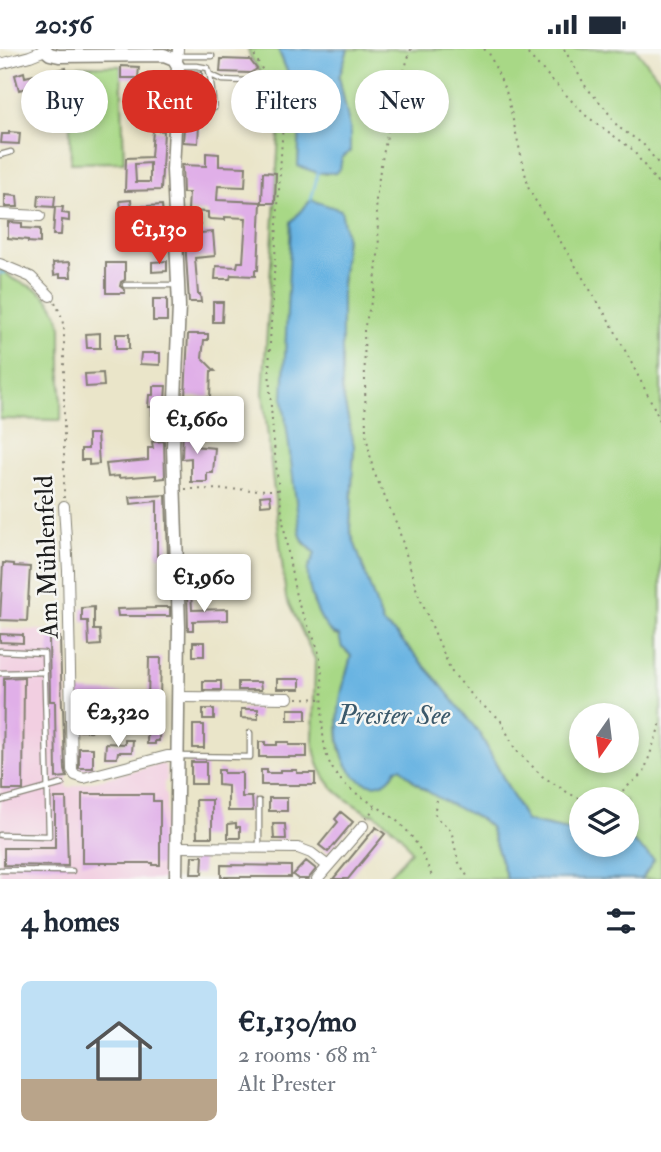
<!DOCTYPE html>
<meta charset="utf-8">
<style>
:root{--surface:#fff;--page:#f6f6f7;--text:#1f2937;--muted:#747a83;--accent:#d93025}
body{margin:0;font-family:"IM FELL Double Pica",serif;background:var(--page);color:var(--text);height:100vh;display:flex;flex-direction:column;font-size:26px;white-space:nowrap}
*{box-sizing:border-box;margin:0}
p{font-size:23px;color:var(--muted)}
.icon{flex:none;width:38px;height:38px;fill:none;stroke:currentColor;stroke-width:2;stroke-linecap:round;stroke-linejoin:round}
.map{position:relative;height:830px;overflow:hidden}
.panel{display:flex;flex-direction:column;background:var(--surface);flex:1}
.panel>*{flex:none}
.banner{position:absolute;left:21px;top:21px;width:620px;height:63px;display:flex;gap:14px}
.needle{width:46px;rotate:194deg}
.controls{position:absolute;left:569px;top:654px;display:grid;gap:14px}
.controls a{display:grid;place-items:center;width:70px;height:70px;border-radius:50%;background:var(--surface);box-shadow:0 4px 10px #0003;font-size:35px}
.price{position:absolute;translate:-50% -60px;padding:0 16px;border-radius:7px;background:#fff;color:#222;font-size:23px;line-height:46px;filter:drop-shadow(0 2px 4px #0008)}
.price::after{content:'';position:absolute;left:50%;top:42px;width:21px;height:16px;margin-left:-10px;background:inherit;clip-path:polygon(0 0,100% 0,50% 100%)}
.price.on{background:var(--accent);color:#fff}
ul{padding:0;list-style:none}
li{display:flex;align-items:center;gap:21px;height:175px;padding:0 21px}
li span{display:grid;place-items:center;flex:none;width:196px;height:140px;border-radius:10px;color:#555}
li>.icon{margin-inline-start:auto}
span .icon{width:84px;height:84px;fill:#fffc;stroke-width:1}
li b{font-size:30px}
h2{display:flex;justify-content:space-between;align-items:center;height:84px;padding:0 21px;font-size:30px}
.chip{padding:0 24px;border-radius:32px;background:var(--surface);box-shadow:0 4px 10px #0003;font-size:24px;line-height:63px}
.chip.on{background:var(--accent);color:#fff}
.status{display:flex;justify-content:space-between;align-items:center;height:49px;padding:0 35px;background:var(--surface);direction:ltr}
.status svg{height:19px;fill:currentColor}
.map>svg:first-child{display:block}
</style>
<div class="status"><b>20:56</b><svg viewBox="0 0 49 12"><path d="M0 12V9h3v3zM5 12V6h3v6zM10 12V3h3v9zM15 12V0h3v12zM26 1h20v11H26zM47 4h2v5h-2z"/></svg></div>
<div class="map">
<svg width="661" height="830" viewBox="0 0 661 830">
<rect width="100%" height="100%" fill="#f6f6f2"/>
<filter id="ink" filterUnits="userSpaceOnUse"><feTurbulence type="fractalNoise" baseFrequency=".0143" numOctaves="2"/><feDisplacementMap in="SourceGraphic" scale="14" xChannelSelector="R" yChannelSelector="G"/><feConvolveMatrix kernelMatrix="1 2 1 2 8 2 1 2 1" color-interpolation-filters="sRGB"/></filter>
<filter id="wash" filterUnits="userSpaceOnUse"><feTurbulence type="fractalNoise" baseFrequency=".00686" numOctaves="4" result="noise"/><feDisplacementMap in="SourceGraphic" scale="28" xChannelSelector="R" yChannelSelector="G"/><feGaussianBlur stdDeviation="1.57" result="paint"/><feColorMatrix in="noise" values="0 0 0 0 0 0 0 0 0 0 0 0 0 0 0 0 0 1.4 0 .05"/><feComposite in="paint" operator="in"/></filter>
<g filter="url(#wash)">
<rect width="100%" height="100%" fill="#eae5c9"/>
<!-- built -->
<path fill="#f2cfe1" d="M0 580 66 582 67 739 160 715 165 716 167 732 164 733V743L166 744V830H0Z"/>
<!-- green -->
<path fill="#a8d886" stroke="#627a51" stroke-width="2" fill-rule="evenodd" d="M248 0H278L301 56 298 117 326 125 340 113 344 106 350 79 339 28 348 0H636L661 32V830H642L654 811 627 787 626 751H581V784L526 772 480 685 397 586 383 575 350 481 354 397 342 342V237L346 186 291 173 290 208 300 484 303 493 315 504 313 553 330 581 334 586 339 587 344 600 351 607C342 647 320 711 368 734L392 727 396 720 401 719C420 742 437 747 462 760 469 763 475 767 482 771L490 778 507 830H385L411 802C403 785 388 775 373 764L371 766C338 747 317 732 313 691L315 610 286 549 263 344 280 71 278 54 250 7ZM581 667H626V712H581Z
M68 17H121L124 113 71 114Z
M0 221H4C13 232 15 231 27 236 46 243 57 259 61 278V371L0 370Z"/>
<!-- water -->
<path fill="#69b4e2" stroke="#42687f" stroke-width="2" d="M278 0H348L339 28 350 79V103L342 108 340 120 336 124H318L298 117 301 56Z
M311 151 341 161 346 186 342 237V342L354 397 350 481 383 575 397 586 437 631 480 685 526 772 581 784V796H626L627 787 654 811 642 830H507L490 778 482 771C453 756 421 744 401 719L396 720C391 730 382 738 370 735 331 724 336 663 344 633 346 624 349 616 351 607L346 601 342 599 339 587C321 583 305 537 308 519 310 514 314 509 315 504L303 492 300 484 283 350 291 173Z"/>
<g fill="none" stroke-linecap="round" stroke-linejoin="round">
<!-- stream -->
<path stroke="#69b4e2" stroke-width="2.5" d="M311 151 318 124
M0 224H4"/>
</g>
<g id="blocks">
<!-- building -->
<path fill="#e0afe8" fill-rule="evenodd" d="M221 10 250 11 257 20 250 24 220 23Z
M121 17 139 18 138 29H121Z
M66 19 68 29 55 32 56 34 35 39V37L19 41 15 26 24 23 25 28Z
M188 22 202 23 198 94 183 93Z
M58 49 60 62 46 64 44 51Z
M153 81 164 82 161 141 125 142 126 109 151 108ZM150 114V133H136L135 115Z
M9 83 20 84 19 95 1 94 2 85H9Z
M206 104 219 105V117L246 118 245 138 218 137 217 151 261 153 258 221H255V227L231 226 230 230H215L216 217 237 218 238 213H243L246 169 225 168V171L210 170 208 169V163L188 162 189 144H183L182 116 206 117Z
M263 123 276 124 275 154H262Z
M5 146 17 147 18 158H5Z
M39 146 55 147 54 158 38 157Z
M131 151 132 158 162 156 166 201 152 202 151 192H148L147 184H150L149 169 122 170 120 152Z
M55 158H63L62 164 69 165V172L62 171 61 186H53Z
M8 173 22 174V179L40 180V194L28 193V191L8 189Z
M184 175H200V184L213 183 215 207 195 209 198 245H200L201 253H189Z
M167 212V222L152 223V213Z
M70 213 71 228H60V225L54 226 53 214Z
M106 214H125V231L121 233 120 237 125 241V244H106Z
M153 250H167V272H153Z
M213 253H223L222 273H213Z
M100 284V299H87L86 285Z
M116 285H129V300H116Z
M188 285H208V291H204L202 309 215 322H211L210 348H185Z
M141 304H160V316L140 315Z
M103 324 104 337 86 338 85 325Z
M153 337H166L164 365 152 366V358H148L149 346H153Z
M213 364 230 365 229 381 212 380Z
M183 377 195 378 193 397 215 399 213 424H207V433H191V409L182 410Z
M88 385H97L99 415 89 416V411H81V400H88Z
M164 392 165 429 156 430V426L119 429V427L108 428 106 415 148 411V399H153L152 393Z
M166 446 168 507H157V452L131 455 130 448Z
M270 446 271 455 261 456 260 447Z
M188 510H202V518H199V529H188Z
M3 514 14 515V517L30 518 27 572 0 571Z
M224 521H236L237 539H225Z
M187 542H191L192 561 228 560V571L193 572V581H188Z
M94 558V581H100L101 596 89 597 88 572H82V559Z
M155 558H170V567H118L117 560 155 559Z
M0 585 23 586V594L0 593Z
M49 588H60L62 659H63L65 721 67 728 56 729 55 652H50Z
M193 593H204V607H193Z
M149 609H161L159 692H155V695H147Z
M24 628 23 741H3L4 629Z
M277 630H300V640H277Z
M203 632H221V641H203Z
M238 633H260L261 641H238Z
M78 642 123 644 122 664 103 663V656L78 655Z
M203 660H214V670H203Z
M241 660H258V670L241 669Z
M288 660H306V671H288Z
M80 672H91L92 682H80Z
M193 676H204V699H193Z
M125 691H133L132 703H118L117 709H105L106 694 125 695Z
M259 693H265V696H277V693H289V696H307V708H259Z
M79 699H93V719H79Z
M191 713H206V735H191Z
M218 721H224V724H242V748H252L253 762H228V737L218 736Z
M261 721H267V724H280V721H297V724H315V736H261Z
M82 745H153V752H160V816H153V814H82Z
M55 749H66L68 817 4 816V799H55Z
M269 749H287V762H269Z
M196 751H212V788H197Z
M341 763 353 773 328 803 319 796 338 773 335 770Z
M236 774V778H240V789H228V775Z
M273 775H285L286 790H274Z
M376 778 385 785 352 825 348 830H333Z
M192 807H203L202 825H191Z
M306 812 316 820 308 830H298L293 826Z
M221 816 291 817V828H221Z"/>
</g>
</g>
<g filter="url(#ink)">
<use href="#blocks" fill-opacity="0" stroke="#838072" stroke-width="2"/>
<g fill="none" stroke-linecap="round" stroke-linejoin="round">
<!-- service casing -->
<g stroke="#838072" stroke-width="7">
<path id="service" d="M178 7H212
M179 17H197L208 19 210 26 214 59
M211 26 222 31 246 32
M0 106 11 103
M125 236H177
M0 602 44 604 49 787 0 786
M0 624 45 623
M178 707 250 708V684
M0 752 62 735
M259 752V798
M0 821 72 822"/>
</g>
<!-- minor casing -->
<g stroke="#838072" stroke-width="12">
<path id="minor" d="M177 12 178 0
M0 15 30 7 45 1
M0 165 40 167
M0 215 31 228 50 247
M64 457 68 522 72 721 75 726 84 729 167 707H177
M178 648 288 649
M177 798 298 799 311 804 328 817
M317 830 363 777"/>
</g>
<!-- secondary casing -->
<g stroke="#838072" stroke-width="15">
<path id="secondary" d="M44 0 50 5 59 7 164 6 174 10 178 17 173 121 179 257 173 397 179 578 176 830"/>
</g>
<!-- path -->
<path stroke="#838072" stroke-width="2" stroke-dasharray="2 5" stroke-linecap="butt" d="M251 0 280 53 283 73C280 124 277 175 274 226 272 265 268 304 270 342 274 409 282 476 295 542 299 564 314 583 319 605 327 639 317 680 328 710 340 743 373 751 397 772 415 787 425 809 433 830
M411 0 393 57 380 121 376 151 379 197 374 242 364 280 366 385 373 421 398 478 417 542 451 622 478 653 500 670 515 700 542 727 570 745 584 751
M484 0 489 4 507 45 529 141 613 278 652 354 661 374
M523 0 585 66 632 100 661 139
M564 0 586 38 605 59 618 78 643 95 661 118
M55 253 61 266 64 279V449
M185 440 278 441
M297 649 323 650
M437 751 434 764 439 771 449 779 452 785 458 812 469 830
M612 751 644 723 661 673
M366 770 375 758"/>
<!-- service -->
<use href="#service" stroke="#fff" stroke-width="4.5"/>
<!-- minor -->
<use href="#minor" stroke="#fff" stroke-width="10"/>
<!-- secondary -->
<use href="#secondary" stroke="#fff" stroke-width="12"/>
</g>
</g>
<g text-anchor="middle" stroke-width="5" stroke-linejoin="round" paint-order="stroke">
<!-- street labels -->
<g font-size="26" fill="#1c1c1c" stroke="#f6f6f2">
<text transform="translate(46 508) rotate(-92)" y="9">Am Mühlenfeld</text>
</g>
<!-- water labels -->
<g font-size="28" font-style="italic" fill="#3b596b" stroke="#f6f6f2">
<text x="394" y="675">Prester See</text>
</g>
</g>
</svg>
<div class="controls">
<a><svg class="needle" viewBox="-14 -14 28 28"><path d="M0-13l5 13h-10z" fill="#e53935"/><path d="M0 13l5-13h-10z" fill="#747a83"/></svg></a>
<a><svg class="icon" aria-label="layers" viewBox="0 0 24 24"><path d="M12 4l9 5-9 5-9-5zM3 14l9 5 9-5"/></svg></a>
</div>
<b class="price on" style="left:159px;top:217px">€1,130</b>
<b class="price" style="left:197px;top:407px">€1,660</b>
<b class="price" style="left:204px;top:565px">€1,960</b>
<b class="price" style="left:118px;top:700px">€2,320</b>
<div class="banner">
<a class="chip">Buy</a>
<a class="chip on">Rent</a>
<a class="chip">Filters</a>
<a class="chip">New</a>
</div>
</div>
<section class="panel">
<h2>4 homes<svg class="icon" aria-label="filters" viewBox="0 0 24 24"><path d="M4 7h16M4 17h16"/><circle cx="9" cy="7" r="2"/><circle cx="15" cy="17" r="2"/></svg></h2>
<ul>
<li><span style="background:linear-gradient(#bfe0f5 70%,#b9a48a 0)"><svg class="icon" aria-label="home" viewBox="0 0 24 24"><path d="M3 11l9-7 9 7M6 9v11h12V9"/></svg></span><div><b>€1,130/mo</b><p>2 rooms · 68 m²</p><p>Alt Prester</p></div></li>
</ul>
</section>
